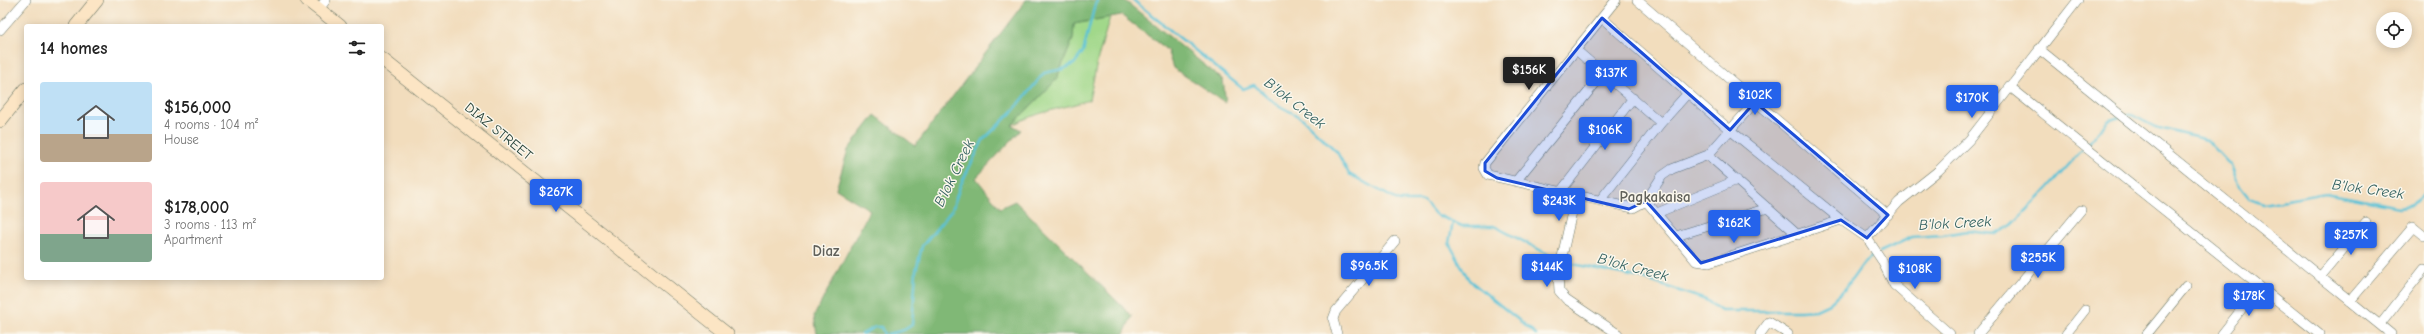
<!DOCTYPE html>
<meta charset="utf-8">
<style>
:root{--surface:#fff;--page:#f6f6f6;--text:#222;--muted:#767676;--accent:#2563eb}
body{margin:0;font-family:"Comic Neue",sans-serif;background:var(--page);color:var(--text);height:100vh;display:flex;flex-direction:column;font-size:15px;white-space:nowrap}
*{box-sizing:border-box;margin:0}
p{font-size:13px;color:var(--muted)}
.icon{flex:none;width:22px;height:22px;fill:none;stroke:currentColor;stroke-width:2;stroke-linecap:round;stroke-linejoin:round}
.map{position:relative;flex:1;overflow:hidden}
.details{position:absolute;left:24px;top:24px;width:360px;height:256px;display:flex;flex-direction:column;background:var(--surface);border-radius:4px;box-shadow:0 2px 10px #0003}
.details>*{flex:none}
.controls{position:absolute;left:2376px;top:12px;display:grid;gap:8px}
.controls a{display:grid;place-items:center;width:36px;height:36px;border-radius:50%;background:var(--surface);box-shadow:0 2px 10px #0003;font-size:20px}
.price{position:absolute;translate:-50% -34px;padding:0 9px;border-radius:4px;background:var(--accent);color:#fff;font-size:13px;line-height:26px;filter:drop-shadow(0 1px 2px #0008)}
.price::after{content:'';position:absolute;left:50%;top:24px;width:12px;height:9px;margin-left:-6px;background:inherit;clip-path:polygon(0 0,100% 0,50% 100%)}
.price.selected{background:#222;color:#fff}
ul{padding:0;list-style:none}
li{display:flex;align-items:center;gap:12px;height:100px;padding:0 16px}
li span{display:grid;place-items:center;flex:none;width:112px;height:80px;border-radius:4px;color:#555}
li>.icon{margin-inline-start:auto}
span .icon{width:48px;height:48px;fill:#fffc;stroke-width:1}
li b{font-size:17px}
h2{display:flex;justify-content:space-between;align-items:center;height:48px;padding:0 16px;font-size:17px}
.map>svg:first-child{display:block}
</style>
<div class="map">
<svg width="2424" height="334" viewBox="0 0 2424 334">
<rect width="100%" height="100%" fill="#fbf7ec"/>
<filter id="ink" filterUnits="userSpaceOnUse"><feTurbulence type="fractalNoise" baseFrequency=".025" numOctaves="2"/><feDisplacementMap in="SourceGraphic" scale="8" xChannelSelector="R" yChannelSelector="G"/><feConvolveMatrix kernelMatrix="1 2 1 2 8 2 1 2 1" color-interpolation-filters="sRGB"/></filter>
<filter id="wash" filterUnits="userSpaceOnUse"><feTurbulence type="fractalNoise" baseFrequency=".012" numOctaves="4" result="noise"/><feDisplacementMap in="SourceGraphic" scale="16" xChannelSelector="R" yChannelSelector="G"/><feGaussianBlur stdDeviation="0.9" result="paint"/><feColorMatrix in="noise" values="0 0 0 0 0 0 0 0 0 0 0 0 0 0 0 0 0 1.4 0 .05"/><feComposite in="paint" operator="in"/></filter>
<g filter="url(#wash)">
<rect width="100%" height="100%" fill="#f2ddbd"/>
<!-- green -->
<path fill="#a1d88a" stroke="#608a5f" d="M1110 17 1098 58 1089 100C1064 108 1036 112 1012 125L1056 80 1073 39 1074 24Z"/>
<!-- forest -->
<path fill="#80b876" stroke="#507a55" d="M1026 0H1124L1223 80 1226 103 1173 68 1167 50 1121 15 1074 24 1073 39 1056 80 1012 125 1021 130 976 178 1000 208 1015 201 1132 316 1124 334H817L814 316 870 210 836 189 848 150 875 115 915 146Z"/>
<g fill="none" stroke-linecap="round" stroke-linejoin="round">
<!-- stream -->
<path stroke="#5ac2d7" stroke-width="2.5" d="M1133 0 1243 89 1254 85 1276 104 1302 118 1337 152 1349 174 1399 201H1424L1435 214 1462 226H1494L1559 260
M2127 115H2132L2155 127 2207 140 2231 166 2238 184 2250 199 2263 204 2326 193 2399 207 2412 205 2424 196
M2087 145 2108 121 2119 117
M1453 222 1449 243 1469 280 1536 334
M1880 252 1912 237 1943 235 1967 231 1996 234 2012 225 2041 196 2082 150
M1563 262 1641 278 1706 300 1721 311H1801L1816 310 1829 304 1845 289 1863 264 1875 254
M862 334 875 327H881L884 334
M888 334 904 330 912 325 916 271 922 246 952 210 960 186 983 140 1014 110 1044 73 1063 69 1074 64 1083 52 1095 4 1098 0"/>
</g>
</g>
<g filter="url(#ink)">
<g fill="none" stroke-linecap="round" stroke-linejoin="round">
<!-- street casing -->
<g stroke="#697564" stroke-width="10">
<path id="street" d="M1616 0 1485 163 1484 168 1488 175 1633 208 1646 201 1662 176 1672 169 1708 155 1755 102
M1637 0 1888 215
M319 9 326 0
M1602 18 1730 130 1841 220 1867 238 1881 259 1894 285 1950 334
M0 30 26 0
M2039 49 2391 334
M1576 50 1661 123
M2009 86 2319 334
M1708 155 1798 235
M1516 181 1603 74
M1561 191 1633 98
M1576 194 1558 275 1559 291 1566 299 1618 334
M1601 199 1661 123 1688 93
M1646 201 1696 261 1709 263 1841 220
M1657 213 1737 180
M1676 236 1768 208
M1867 238 1899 202 1938 171 1969 140 2078 0
M2320 277 2366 222
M2350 301 2413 227 2424 236
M2380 325 2424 269
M1337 334 1333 319 1336 311 1395 241
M1760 334 1769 322 1788 334
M1978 334 2081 210
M2066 334 2085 310
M2147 334 2186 286
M2222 334 2259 287"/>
</g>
<!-- secondary casing -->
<g stroke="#697564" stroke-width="14">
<path id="secondary" d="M307 0 340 26
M76 26 97 0
M382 59 727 334
M0 121 26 89"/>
</g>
<!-- street -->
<use href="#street" stroke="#fff" stroke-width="9"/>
<!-- secondary -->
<use href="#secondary" stroke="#fce5c4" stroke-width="13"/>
</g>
</g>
<!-- marked area -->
<path fill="#1d4ed8" fill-opacity="0.2" stroke="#1d4ed8" stroke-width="3" stroke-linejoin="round" d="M1602 18 1730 130 1755 102 1888 215 1867 238 1841 220 1701 263 1646 201 1629 209 1497 178 1485 171V163Z"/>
<g text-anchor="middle" stroke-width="3" stroke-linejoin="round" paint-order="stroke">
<!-- street labels -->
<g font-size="14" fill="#1f3d34" stroke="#fbf7ec">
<text transform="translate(499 131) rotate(39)" y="5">DIAZ STREET</text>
</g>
<!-- water labels -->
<g font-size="15" font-style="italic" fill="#2e5e5d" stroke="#fbf7ec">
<text transform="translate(1295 103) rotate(38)" y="5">B'lok Creek</text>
<text transform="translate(954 173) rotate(-64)" y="5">B'lok Creek</text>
<text transform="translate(2368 189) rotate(8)" y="5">B'lok Creek</text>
<text transform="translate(1955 223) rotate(-3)" y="5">B'lok Creek</text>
<text transform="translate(1633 267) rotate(15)" y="5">B'lok Creek</text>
</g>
<!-- neighbourhood labels -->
<g font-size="15" font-weight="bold" fill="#60605a" stroke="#fbf7ec">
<text x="1655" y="202">Pagkakaisa</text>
<text x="826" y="256">Diaz</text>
</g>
</g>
</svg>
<div class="controls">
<a><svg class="icon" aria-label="locate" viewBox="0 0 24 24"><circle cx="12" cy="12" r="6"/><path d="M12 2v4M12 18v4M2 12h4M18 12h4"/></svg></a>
</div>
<b class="price selected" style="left:1529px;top:91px">$156K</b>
<b class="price" style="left:1611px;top:94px">$137K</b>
<b class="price" style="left:1755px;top:116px">$102K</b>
<b class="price" style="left:1972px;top:119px">$170K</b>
<b class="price" style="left:1605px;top:151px">$106K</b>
<b class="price" style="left:556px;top:213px">$267K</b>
<b class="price" style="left:1559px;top:222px">$243K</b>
<b class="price" style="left:1734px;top:244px">$162K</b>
<b class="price" style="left:2351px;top:256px">$257K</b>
<b class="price" style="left:2038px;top:279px">$255K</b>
<b class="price" style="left:1369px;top:287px">$96.5K</b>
<b class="price" style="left:1547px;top:288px">$144K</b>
<b class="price" style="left:1915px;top:290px">$108K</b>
<b class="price" style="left:2249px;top:317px">$178K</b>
<section class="details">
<h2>14 homes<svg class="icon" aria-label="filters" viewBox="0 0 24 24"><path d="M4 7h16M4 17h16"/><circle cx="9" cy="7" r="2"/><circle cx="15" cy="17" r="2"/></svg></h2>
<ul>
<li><span style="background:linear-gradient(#bfe0f5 65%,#b9a48a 0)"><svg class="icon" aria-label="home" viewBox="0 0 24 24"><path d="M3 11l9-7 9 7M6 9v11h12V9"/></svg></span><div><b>$156,000</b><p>4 rooms · 104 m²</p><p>House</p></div></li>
<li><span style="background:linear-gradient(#f6c9c9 65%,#7fa58c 0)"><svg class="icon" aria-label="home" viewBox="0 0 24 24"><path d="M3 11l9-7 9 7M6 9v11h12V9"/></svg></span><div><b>$178,000</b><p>3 rooms · 113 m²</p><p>Apartment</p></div></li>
</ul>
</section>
</div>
